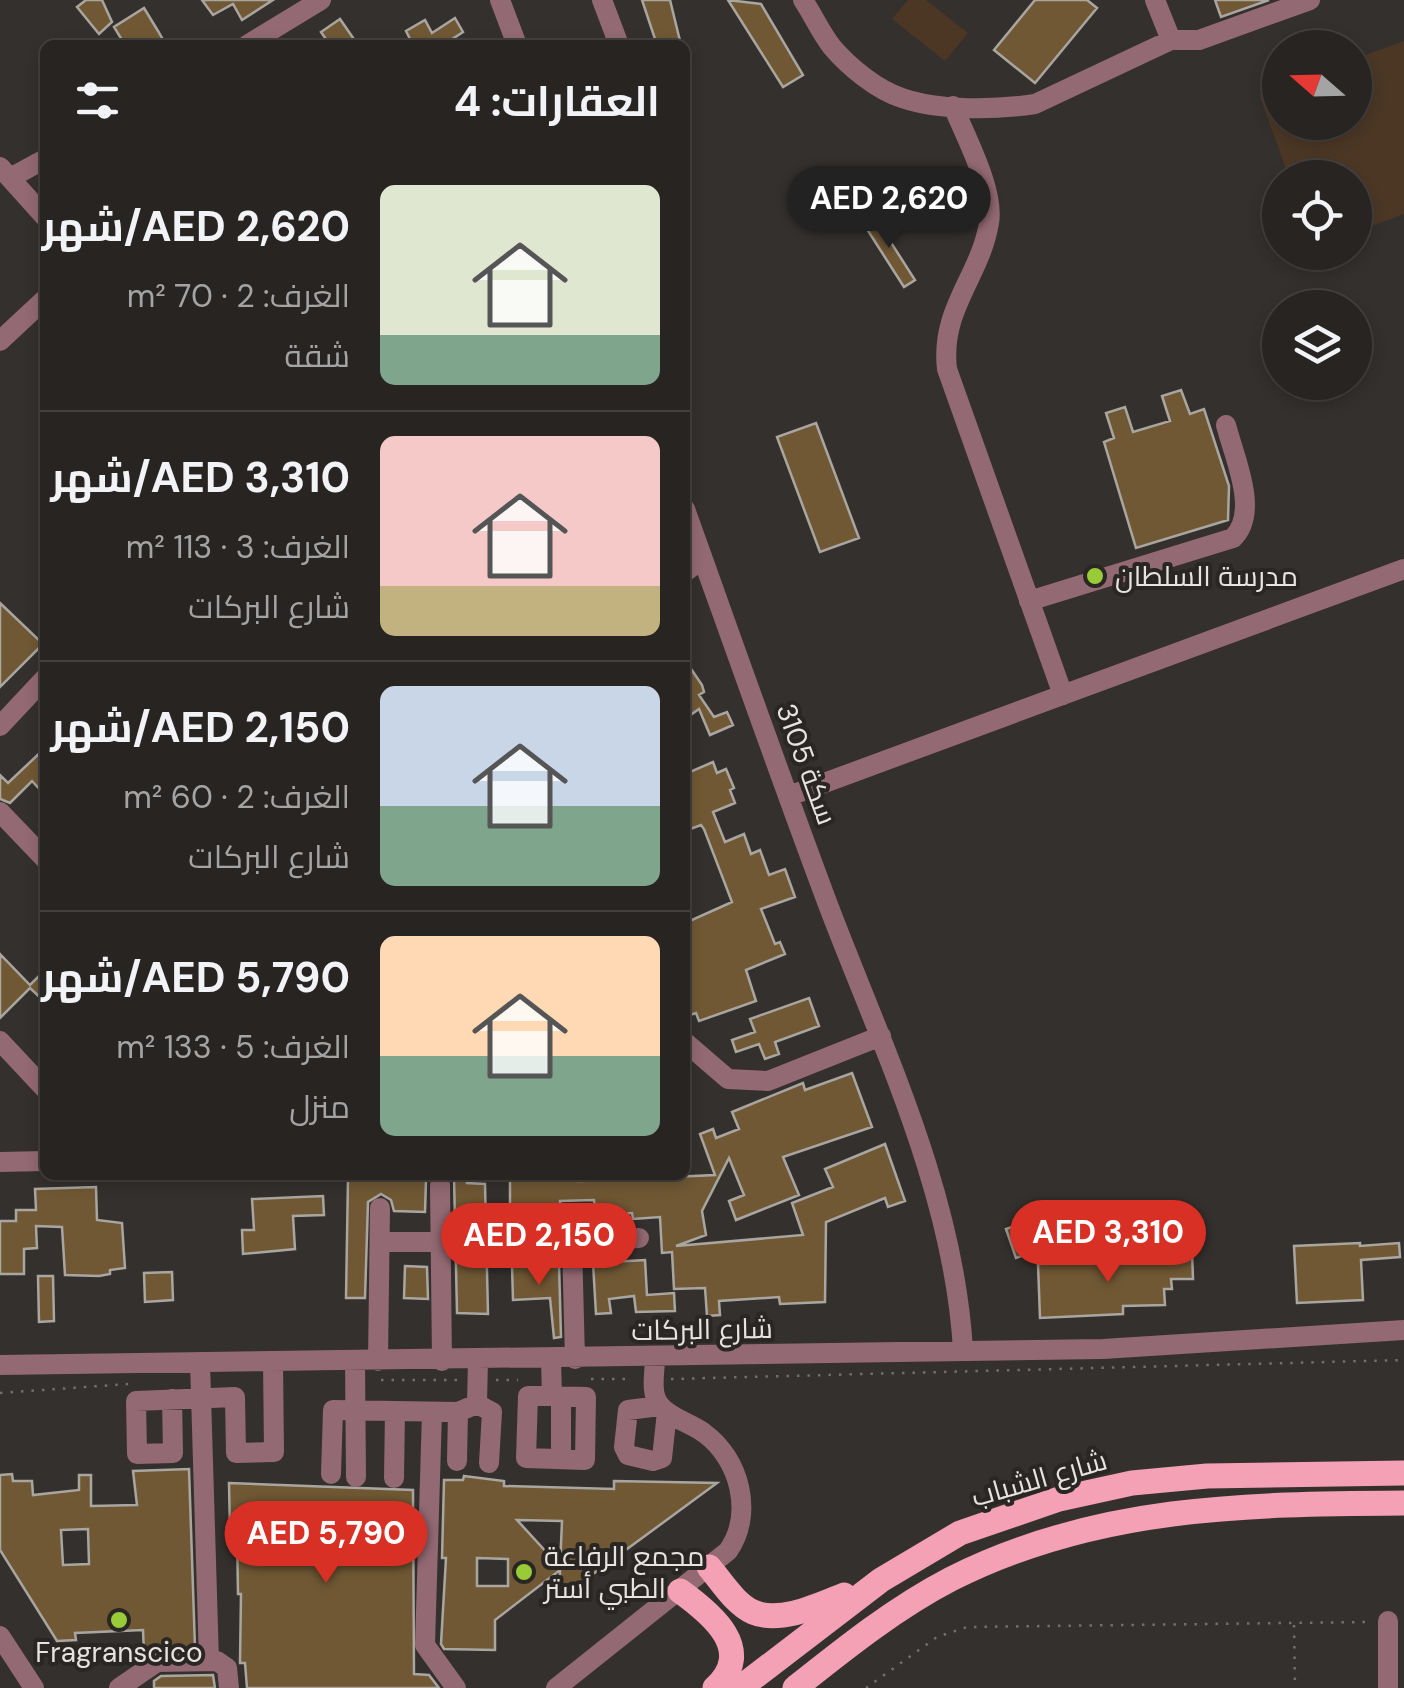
<!DOCTYPE html>
<html lang="ar">
<meta charset="utf-8">
<style>
:root{--surface:#272422;--page:#2f2c2a;--text:#f1f3f6;--muted:#a4a4a5;--line:#434140;--accent:#d93025}
body{margin:0;font-family:"DM Sans",Cairo,sans-serif;background:var(--page);color:var(--text);direction:rtl;height:100vh;display:flex;flex-direction:column;font-size:38px;white-space:nowrap}
*{box-sizing:border-box;margin:0}
p{font-size:32px;color:var(--muted)}
.icon{flex:none;width:55px;height:55px;fill:none;stroke:currentColor;stroke-width:2;stroke-linecap:round;stroke-linejoin:round}
.map{position:relative;flex:1;overflow:hidden;direction:ltr}
.sheet{position:absolute;left:40px;top:40px;width:650px;height:1140px;display:flex;flex-direction:column;background:var(--surface);border-radius:15px;box-shadow:0 5px 15px #0003,0 0 0 2px var(--line);direction:rtl}
.sheet>*{flex:none}
.needle{width:65px;rotate:290deg}
.buttons{position:absolute;left:1262px;top:30px;display:grid;gap:20px}
.buttons a{display:grid;place-items:center;width:110px;height:110px;border-radius:50%;background:var(--surface);box-shadow:0 5px 15px #0003,0 0 0 2px var(--line);font-size:50px}
.price{position:absolute;translate:-50% -85px;padding:0 22px;border-radius:35px;background:var(--accent);color:#fff;font-size:32px;line-height:65px;filter:drop-shadow(0 2px 5px #0008)}
.price::after{content:'';position:absolute;left:50%;top:60px;width:30px;height:22px;margin-left:-15px;background:inherit;clip-path:polygon(0 0,100% 0,50% 100%)}
.price.on{background:#222;color:#fff}
ul{padding:0;list-style:none}
li{display:flex;align-items:center;gap:30px;height:250px;padding:0 30px}
li+li{border-top:2px solid var(--line)}
li span{display:grid;place-items:center;flex:none;width:280px;height:200px;border-radius:15px;color:#555}
li>.icon{margin-inline-start:auto}
span .icon{width:120px;height:120px;fill:#fffc;stroke-width:1}
li b{font-size:42px}
h2{display:flex;justify-content:space-between;align-items:center;height:120px;padding:0 30px;font-size:42px}
.map>svg:first-child{display:block}
</style>
<div class="map">
<svg width="1404" height="1688" viewBox="0 0 1404 1688">
<rect width="100%" height="100%" fill="#34302d"/>
<!-- green -->
<path fill="#4c3725" d="M908 0H926L968 33 945 61 892 19Z
M1404 41V214L1355 232V178L1289 177 1259 95 1280 87V122H1355V59Z"/>
<!-- building -->
<path fill="#705834" stroke="#a9a6a1" stroke-width="2.5" fill-rule="evenodd" d="M86 0H102L112 22 99 34 77 7Z
M202 0H273L242 20 233 4 213 15Z
M642 0H670L681 45H657Z
M728 0 761 4 803 75 783 87Z
M1035 0H1087L1097 8 1035 83 994 50Z
M1215 0H1269L1221 17Z
M144 8 158 31 166 45H125L114 27Z
M455 18 463 32 443 45H413L406 31 425 20 432 33Z
M340 19 358 45H330L321 32Z
M874 216 915 280 904 287 863 223Z
M1181 390 1190 414 1204 409 1229 486 1228 520 1136 548 1104 442 1114 438 1106 413 1125 407 1133 432 1170 421 1162 396Z
M816 423 859 538 820 552 777 437Z
M0 603 43 644 0 687Z
M685 660 702 685 704 692 699 695 714 717 727 712 733 725 710 735 699 709 685 719Z
M45 748V795L32 781 10 803 0 799V775L8 783Z
M713 762 717 773 726 769 734 788 730 790 735 803 713 812 725 842 744 834 751 854 760 850 769 875 785 869 795 897 761 909 775 944 780 942 785 954 746 970 756 1001 699 1021 696 1013 690 1015 685 1000V923L732 902 704 829 701 825 685 831V774Z
M0 954 30 985 45 970V1002L30 988 0 1018Z
M809 998 819 1026 775 1042 779 1054 765 1059 759 1044 736 1052 732 1040 755 1032 750 1019Z
M852 1073 872 1127 783 1157 799 1195 736 1220 729 1201 744 1195 729 1158 702 1211 706 1235 676 1246 803 1235 792 1203 833 1187 825 1169 885 1144 905 1201 888 1207 885 1198 826 1222 825 1302 780 1304 779 1297 719 1301 720 1315 707 1316 705 1288 674 1289 672 1252 662 1253 660 1217 633 1219 632 1213 596 1215 594 1200 560 1201 561 1223 548 1224 547 1219 510 1221V1175H554V1180L581 1181 715 1175 700 1134 713 1129 716 1138 739 1129 732 1112 803 1083 805 1090Z
M454 1176H467V1183L485 1184 488 1314 457 1313Z
M348 1177 426 1180 425 1212 394 1211 391 1200 381 1194 368 1202 365 1298H346Z
M96 1187 97 1220 122 1223 125 1268 110 1270V1274L99 1276 65 1275 62 1227 36 1226 37 1248 24 1249V1274H0V1221H16V1210H36L35 1189Z
M323 1196 324 1215 293 1216 295 1249 243 1254 242 1230H254L252 1199Z
M1020 1224 1030 1253 1016 1258 1006 1229Z
M1360 1243V1246L1399 1243 1400 1257 1361 1260 1363 1300 1297 1303 1294 1246Z
M1192 1251 1193 1279H1171L1172 1289H1164L1165 1305 1123 1306V1314L1040 1318 1038 1264 1172 1257V1252Z
M645 1260 647 1295 674 1293 675 1311 636 1312 634 1296 609 1299 611 1313 596 1314 593 1263Z
M559 1264 561 1337 554 1338 550 1298 513 1300 512 1266Z
M405 1266 427 1267 428 1299 404 1298Z
M172 1272 173 1300 145 1302 144 1273Z
M38 1276H53L54 1321 39 1322Z
M189 1469 195 1648H157L144 1655 143 1630 75 1633 76 1640 57 1641 0 1550V1475L12 1474 13 1481H32L33 1495 79 1490V1475H91V1506L137 1505 133 1471ZM88 1529 89 1564 63 1565 61 1530Z
M464 1476 504 1481V1486L614 1489V1481L717 1483 559 1599 560 1570 495 1620V1650L444 1649 441 1644 446 1558H442L444 1480H463ZM517 1520 562 1521 560 1567ZM477 1558 508 1559V1586H477Z
M229 1483 413 1490 414 1674 429 1675 439 1688H247L245 1663H240L241 1594H238L237 1533H230Z
M161 1676 213 1675 215 1688H154V1681Z"/>
<g fill="none" stroke-linecap="round" stroke-linejoin="round">
<!-- path -->
<path stroke="#726f6c" stroke-width="2.5" stroke-dasharray="2.5 8" stroke-linecap="butt" d="M591 1379H633
M671 1379 1404 1360
M381 1380H458
M496 1380H518
M0 1393 128 1384
M1294 1625 1295 1688
M866 1688 937 1637 967 1627 1368 1622"/>
<!-- minor -->
<path stroke="#936973" stroke-width="20" d="M500 0 517 45
M602 0 619 45
M803 0C813 15 821 33 832 47 849 67 877 90 902 98 940 111 995 110 1035 104L1171 40H1199L1310 0
M1155 0 1171 40
M247 45 321 0
M953 106C965 136 995 191 989 223 980 277 940 309 947 369L1063 695
M0 167 45 217
M10 178 45 159
M0 341 45 299
M685 509C732 640 778 771 827 902 882 1047 954 1193 963 1350
M685 572 703 559
M1029 601 1233 538C1260 512 1234 457 1226 425
M0 726 45 678
M789 796 1404 569
M0 812 45 859
M0 1041 45 1089
M685 1042 728 1079 768 1081 881 1036
M0 1162 45 1161
M440 1185 442 1361
M380 1242H441
M572 1243 575 1359
M511 1246 639 1238
M551 1360 552 1396H528L526 1458 585 1460 586 1397 552 1396
M355 1361 356 1477
M378 1361 380 1208
M200 1362 209 1661
M0 1365 1103 1349 1404 1330
M172 1399 173 1453 137 1454 136 1401 235 1397 236 1453 274 1452 273 1361
M477 1404 492 1412 489 1463
M660 1406 628 1410 624 1447 628 1455 653 1461 662 1458 667 1412
M432 1412 425 1645 456 1688
M561 1459V1397
M457 1461 458 1412 477 1404 478 1360
M331 1474 333 1410 458 1412
M394 1478 395 1411
M1388 1621V1688
M0 1636 34 1688
M119 1688 157 1662 217 1661 227 1668 229 1688
M556 1688 728 1551C754 1514 740 1459 704 1433 691 1423 669 1418 659 1404 650 1392 655 1372 655 1358"/>
<!-- major -->
<path stroke="#f4a0b5" stroke-width="25" d="M709 1567C722 1582 735 1604 753 1612 780 1624 819 1605 844 1595
M680 1591C712 1614 756 1650 715 1688
M740 1688 881 1580 960 1533 1059 1499 1132 1483 1207 1476 1404 1473
M795 1688C844 1649 895 1608 951 1579 1095 1506 1246 1504 1404 1503"/>
</g>
<!-- markers -->
<g fill="#98cb37" stroke="#2a2623" stroke-width="4">
<circle cx="1095" cy="576" r="10"/>
<circle cx="524" cy="1572" r="10"/>
<circle cx="119" cy="1620" r="10"/>
</g>
<g text-anchor="middle" stroke-width="8" stroke-linejoin="round" paint-order="stroke">
<!-- poi labels -->
<g font-size="28" fill="#e6e3e1" stroke="#2a2623" text-anchor="start">
<text x="1115" y="586">مدرسة السلطان</text>
<text x="544" y="1566">مجمع الرفاعة<tspan x="544" dy="32">الطبي أستر</tspan></text>
<text x="119" y="1662" text-anchor="middle">Fragranscico</text>
</g>
<!-- street labels -->
<g font-size="28" fill="#e6e3e1" stroke="#2a2623">
<text transform="translate(807 764) rotate(70)" y="10">سكة 3105</text>
<text transform="translate(702 1329) rotate(-1)" y="10">شارع البركات</text>
<text transform="translate(1039 1478) rotate(-16)" y="10">شارع الشباب</text>
</g>
</g>
</svg>
<div class="buttons">
<a><svg class="needle" viewBox="-14 -14 28 28"><path d="M0-13l5 13h-10z" fill="#e53935"/><path d="M0 13l5-13h-10z" fill="#a4a4a5"/></svg></a>
<a><svg class="icon" aria-label="locate" viewBox="0 0 24 24"><circle cx="12" cy="12" r="6"/><path d="M12 2v4M12 18v4M2 12h4M18 12h4"/></svg></a>
<a><svg class="icon" aria-label="layers" viewBox="0 0 24 24"><path d="M12 4l9 5-9 5-9-5zM3 14l9 5 9-5"/></svg></a>
</div>
<b class="price on" style="left:889px;top:251px">AED 2,620</b>
<b class="price" style="left:1108px;top:1285px">AED 3,310</b>
<b class="price" style="left:539px;top:1288px">AED 2,150</b>
<b class="price" style="left:326px;top:1586px">AED 5,790</b>
<section class="sheet">
<h2>العقارات: 4<svg class="icon" aria-label="filters" viewBox="0 0 24 24"><path d="M4 7h16M4 17h16"/><circle cx="9" cy="7" r="2"/><circle cx="15" cy="17" r="2"/></svg></h2>
<ul>
<li><span style="background:linear-gradient(#dfe7d0 75%,#7fa58c 0)"><svg class="icon" aria-label="home" viewBox="0 0 24 24"><path d="M3 11l9-7 9 7M6 9v11h12V9"/></svg></span><div><b>AED 2,620/شهر</b><p>الغرف: 2 · 70 m²</p><p>شقة</p></div></li>
<li><span style="background:linear-gradient(#f6c9c9 75%,#c2b280 0)"><svg class="icon" aria-label="home" viewBox="0 0 24 24"><path d="M3 11l9-7 9 7M6 9v11h12V9"/></svg></span><div><b>AED 3,310/شهر</b><p>الغرف: 3 · 113 m²</p><p>شارع البركات</p></div></li>
<li><span style="background:linear-gradient(#c9d6e8 60%,#7fa58c 0)"><svg class="icon" aria-label="home" viewBox="0 0 24 24"><path d="M3 11l9-7 9 7M6 9v11h12V9"/></svg></span><div><b>AED 2,150/شهر</b><p>الغرف: 2 · 60 m²</p><p>شارع البركات</p></div></li>
<li><span style="background:linear-gradient(#ffd9b3 60%,#7fa58c 0)"><svg class="icon" aria-label="home" viewBox="0 0 24 24"><path d="M3 11l9-7 9 7M6 9v11h12V9"/></svg></span><div><b>AED 5,790/شهر</b><p>الغرف: 5 · 133 m²</p><p>منزل</p></div></li>
</ul>
</section>
</div>
